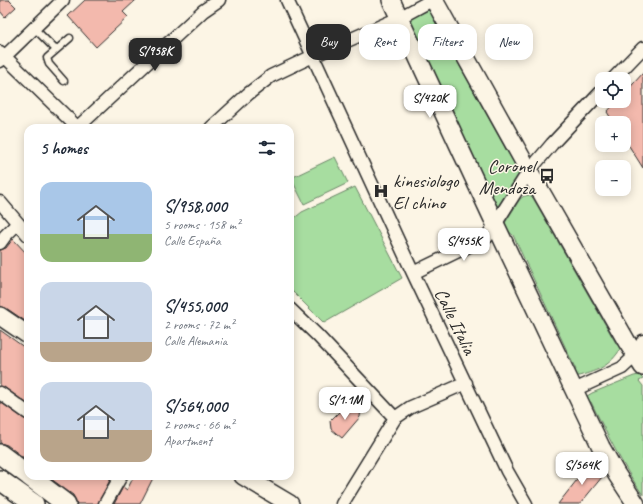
<!DOCTYPE html>
<meta charset="utf-8">
<style>
:root{--surface:#fff;--page:#f6f6f7;--text:#1f2937;--muted:#747a83;--accent:#2b2b2b}
body{margin:0;font-family:Caveat,sans-serif;background:var(--page);color:var(--text);height:100vh;display:flex;flex-direction:column;font-size:15px;white-space:nowrap}
*{box-sizing:border-box;margin:0}
p{font-size:13px;color:var(--muted)}
.icon{flex:none;width:22px;height:22px;fill:none;stroke:currentColor;stroke-width:2;stroke-linecap:round;stroke-linejoin:round}
.map{position:relative;flex:1;overflow:hidden}
.details{position:absolute;left:24px;top:124px;width:270px;height:356px;display:flex;flex-direction:column;background:var(--surface);border-radius:12px;box-shadow:0 2px 10px #0003}
.details>*{flex:none}
.top-card{position:absolute;left:306px;top:24px;width:277px;height:36px;display:flex;gap:8px}
.controls{position:absolute;left:595px;top:72px;display:grid;gap:8px}
.controls a{display:grid;place-items:center;width:36px;height:36px;border-radius:8px;background:var(--surface);box-shadow:0 2px 10px #0003;font-size:20px}
.price{position:absolute;translate:-50% -34px;padding:0 9px;border-radius:8px;background:#fff;color:#222;font-size:13px;line-height:26px;filter:drop-shadow(0 1px 2px #0008)}
.price::after{content:'';position:absolute;left:50%;top:24px;width:12px;height:9px;margin-left:-6px;background:inherit;clip-path:polygon(0 0,100% 0,50% 100%)}
.price.selected{background:var(--accent);color:#fff}
ul{padding:0;list-style:none}
li{display:flex;align-items:center;gap:12px;height:100px;padding:0 16px}
li span{display:grid;place-items:center;flex:none;width:112px;height:80px;border-radius:12px;color:#555}
li>.icon{margin-inline-start:auto}
span .icon{width:48px;height:48px;fill:#fffc;stroke-width:1}
li b{font-size:17px}
h2{display:flex;justify-content:space-between;align-items:center;height:48px;padding:0 16px;font-size:17px}
.chip{padding:0 14px;border-radius:12px;background:var(--surface);box-shadow:0 2px 10px #0003;font-size:14px;line-height:36px}
.chip.selected{background:var(--accent);color:#fff}
.map>svg:first-child{display:block}
</style>
<div class="map">
<svg width="643" height="504" viewBox="0 0 643 504">
<rect width="100%" height="100%" fill="#fcf5e5"/>
<filter id="ink" filterUnits="userSpaceOnUse"><feTurbulence type="fractalNoise" baseFrequency=".025" numOctaves="2"/><feDisplacementMap in="SourceGraphic" scale="8" xChannelSelector="R" yChannelSelector="G"/><feConvolveMatrix kernelMatrix="1 2 1 2 8 2 1 2 1" color-interpolation-filters="sRGB"/></filter>
<g filter="url(#ink)">
<!-- green -->
<path fill="#a7dda0" stroke="#698466" d="M429 10H432L434 14 432 16 516 167 519 166 521 170 498 206 495 207 494 205 495 202 413 28 409 22 410 19Z
M335 157 348 183 304 204 291 178Z
M355 187 402 278 324 323 290 289V217L292 220 302 212Z
M530 195 533 198 617 345 620 343 621 348C610 366 599 370 579 376H577L574 372 576 370 513 235C509 232 505 229 505 223L520 199 524 196Z
M639 375 643 379 639 381 643 386V495C622 465 607 434 591 402L587 403V396L592 393 634 376Z"/>
<!-- building -->
<path fill="#f3b9ad" stroke="#2b2b2b" d="M0 0H9L16 7 5 17 0 11Z
M85 0H136L123 12 128 17 96 47 68 16Z
M643 73V168L624 138V123H614L607 112 617 101H624V94Z
M13 239 28 255V323L6 308 0 306V250L6 248Z
M0 330 28 350V404L4 387 0 386Z
M0 402 24 419 28 420V461L7 445 0 443Z
M342 409H361L360 417 342 438 331 429 330 421Z
M591 462 602 477 580 504H558Z
M47 476H109L111 478 98 504H77L73 495Z
M134 476H154L140 504H114L123 487 127 490Z"/>
<g fill="none" stroke-linecap="round" stroke-linejoin="round">
<!-- lane casing -->
<g stroke="#2b2b2b" stroke-width="9">
<path id="lane" d="M34 28 56 50
M64 81 49 64 47 58 70 38"/>
</g>
<!-- street casing -->
<g stroke="#2b2b2b" stroke-width="15">
<path id="street" d="M287 0 413 273 507 471 526 504
M0 52 78 128
M0 61 63 0
M613 79 643 48
M77 128 203 11 219 0
M211 128 248 94 271 76 313 56 399 18 432 0
M0 202 28 235
M0 243 5 236 18 223
M413 273 487 237 529 171 552 144 602 91
M290 309 318 336 395 418
M574 390 622 368 635 356 643 341
M0 393 28 413
M105 504 121 476
M342 504 395 418 411 407 466 383"/>
</g>
<!-- secondary casing -->
<g stroke="#2b2b2b" stroke-width="20">
<path id="secondary" d="M391 0 490 213 601 447 617 475 636 504
M434 0 529 171 627 342 643 367
M0 316 28 335
M243 476 290 504"/>
</g>
<!-- primary casing -->
<g stroke="#2b2b2b" stroke-width="22">
<path id="primary" d="M0 454 28 475
M29 476 66 504
M0 480 34 504"/>
</g>
<!-- lane -->
<use href="#lane" stroke="#fcf5e5" stroke-width="6"/>
<!-- street -->
<use href="#street" stroke="#fcf5e5" stroke-width="12"/>
<!-- secondary -->
<use href="#secondary" stroke="#fcf5e5" stroke-width="17"/>
<!-- primary -->
<use href="#primary" stroke="#fcf5e5" stroke-width="19"/>
</g>
</g>
<!-- icons -->
<defs>
<g id="bus-bare" transform="scale(1.2)"><path d="M-5-6H5V4H4V6H2V4H-2V6H-4V4H-5ZM-3.5-4V0h7V-4ZM-3.5 1.2v1.5H-2V1.2ZM2 1.2v1.5H3.5V1.2Z" fill="#2b2b2b" stroke="#fcf5e5" stroke-width="2.5" paint-order="stroke"/></g>
<g id="hospital-bare" transform="scale(1.2)"><path d="M-5-5h3v3.5h4V-5h3V5h-3V1.5h-4V5h-3Z" fill="#2b2b2b" stroke="#fcf5e5" stroke-width="2.5" paint-order="stroke"/></g>
</defs>
<g fill-rule="evenodd">
<use href="#bus-bare" x="547" y="176"/>
<use href="#hospital-bare" x="381" y="191"/>
</g>
<g text-anchor="middle" stroke-width="3" stroke-linejoin="round" paint-order="stroke">
<!-- poi labels -->
<g font-size="19" fill="#2b2b2b" stroke="#fcf5e5" text-anchor="end">
<text x="535" y="172">Coronel<tspan x="535" dy="22">Mendoza</tspan></text>
<text x="393" y="187" text-anchor="start">kinesiologo<tspan x="393" dy="22">El chino</tspan></text>
</g>
<!-- street labels -->
<g font-size="19" fill="#2b2b2b" stroke="#fcf5e5">
<text transform="translate(456 321) rotate(64)" y="7">Calle Italia</text>
</g>
</g>
</svg>
<div class="controls">
<a><svg class="icon" aria-label="locate" viewBox="0 0 24 24"><circle cx="12" cy="12" r="6"/><path d="M12 2v4M12 18v4M2 12h4M18 12h4"/></svg></a>
<a>+</a>
<a>−</a>
</div>
<b class="price selected" style="left:155px;top:72px">S/958K</b>
<b class="price" style="left:430px;top:119px">S/420K</b>
<b class="price" style="left:464px;top:262px">S/455K</b>
<b class="price" style="left:345px;top:421px">S/1.1M</b>
<b class="price" style="left:582px;top:486px">S/564K</b>
<div class="top-card">
<a class="chip selected">Buy</a>
<a class="chip">Rent</a>
<a class="chip">Filters</a>
<a class="chip">New</a>
</div>
<section class="details">
<h2>5 homes<svg class="icon" aria-label="filters" viewBox="0 0 24 24"><path d="M4 7h16M4 17h16"/><circle cx="9" cy="7" r="2"/><circle cx="15" cy="17" r="2"/></svg></h2>
<ul>
<li><span style="background:linear-gradient(#a9c7e8 65%,#8fb573 0)"><svg class="icon" aria-label="home" viewBox="0 0 24 24"><path d="M3 11l9-7 9 7M6 9v11h12V9"/></svg></span><div><b>S/958,000</b><p>5 rooms · 158 m²</p><p>Calle España</p></div></li>
<li><span style="background:linear-gradient(#c9d6e8 75%,#b9a48a 0)"><svg class="icon" aria-label="home" viewBox="0 0 24 24"><path d="M3 11l9-7 9 7M6 9v11h12V9"/></svg></span><div><b>S/455,000</b><p>2 rooms · 72 m²</p><p>Calle Alemania</p></div></li>
<li><span style="background:linear-gradient(#c9d6e8 60%,#b9a48a 0)"><svg class="icon" aria-label="home" viewBox="0 0 24 24"><path d="M3 11l9-7 9 7M6 9v11h12V9"/></svg></span><div><b>S/564,000</b><p>2 rooms · 66 m²</p><p>Apartment</p></div></li>
</ul>
</section>
</div>
